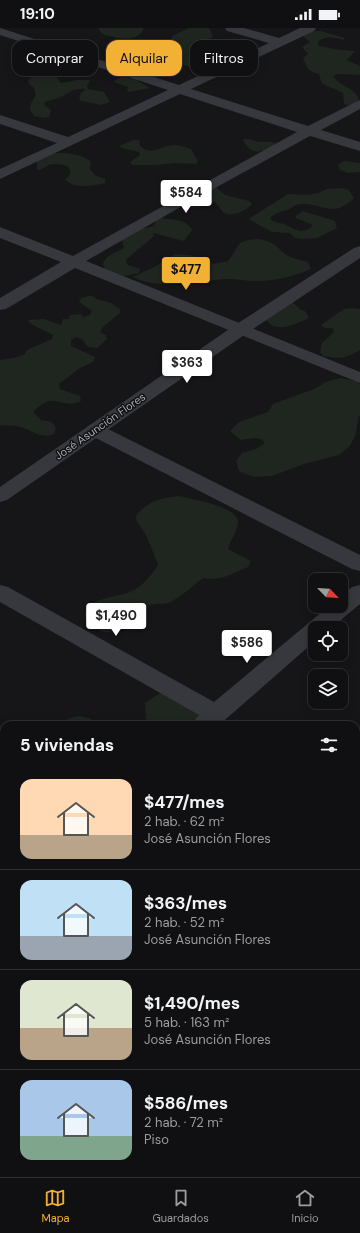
<!DOCTYPE html>
<html lang="es">
<meta charset="utf-8">
<style>
:root{--surface:#101012;--page:#19191b;--text:#f1f3f6;--muted:#9c9d9f;--line:#303032;--accent:#f2b134}
body{margin:0;font-family:"DM Sans",sans-serif;background:var(--page);color:var(--text);height:100vh;display:flex;flex-direction:column;font-size:15px;white-space:nowrap}
*{box-sizing:border-box;margin:0}
p{font-size:13px;color:var(--muted)}
.icon{flex:none;width:22px;height:22px;fill:none;stroke:currentColor;stroke-width:2;stroke-linecap:round;stroke-linejoin:round}
.map{position:relative;flex:1;overflow:hidden}
.panel{position:absolute;left:0px;top:693px;width:360px;height:456px;display:flex;flex-direction:column;background:var(--surface);border-radius:12px 12px 0 0;box-shadow:0 2px 10px #0003,0 0 0 1px var(--line)}
.panel>*{flex:none}
.guide{position:absolute;left:12px;top:12px;width:336px;height:36px;display:flex;gap:8px}
.needle{width:26px;rotate:115deg}
.tools{position:absolute;left:308px;top:545px;display:grid;gap:8px}
.tools a{display:grid;place-items:center;width:40px;height:40px;border-radius:8px;background:var(--surface);box-shadow:0 2px 10px #0003,0 0 0 1px var(--line);font-size:20px}
.price{position:absolute;translate:-50% -34px;padding:0 9px;border-radius:4px;background:#fff;color:#222;font-size:13px;line-height:26px;filter:drop-shadow(0 1px 2px #0008)}
.price::after{content:'';position:absolute;left:50%;top:24px;width:12px;height:9px;margin-left:-6px;background:inherit;clip-path:polygon(0 0,100% 0,50% 100%)}
.price.active{background:var(--accent);color:#111}
ul{padding:0;list-style:none}
li{display:flex;align-items:center;gap:12px;height:100px;padding:0 20px}
li+li{border-top:1px solid var(--line)}
li span{display:grid;place-items:center;flex:none;width:112px;height:80px;border-radius:12px;color:#555}
li>.icon{margin-inline-start:auto}
span .icon{width:48px;height:48px;fill:#fffc;stroke-width:1}
li b{font-size:17px}
h2{display:flex;justify-content:space-between;align-items:center;height:48px;padding:0 20px;font-size:17px}
.pill{padding:0 14px;border-radius:12px;background:var(--surface);box-shadow:0 2px 10px #0003,0 0 0 1px var(--line);font-size:14px;line-height:36px}
.pill.active{background:var(--accent);color:#111}
.status{display:flex;justify-content:space-between;align-items:center;height:28px;padding:0 20px;background:var(--surface);direction:ltr}
.status svg{height:11px;fill:currentColor}
.menu{display:flex;justify-content:space-around;align-items:center;height:56px;border-top:1px solid var(--line);background:var(--surface);font-size:11px;color:var(--muted)}
.menu a{display:grid;justify-items:center;gap:2px}
.menu .active{color:var(--accent)}
.map>svg:first-child{display:block}
</style>
<div class="status"><b>19:10</b><svg viewBox="0 0 49 12"><path d="M0 12V9h3v3zM5 12V6h3v6zM10 12V3h3v9zM15 12V0h3v12zM26 1h20v11H26zM47 4h2v5h-2z"/></svg></div>
<div class="map">
<svg width="360" height="1149" viewBox="0 0 360 1149">
<rect width="100%" height="100%" fill="#161618"/>
<!-- green -->
<path fill="#1e261f" d="M98 0H144C138 16 115 10 102 6Z
M189 0H209L213 9 195 16 196 18 217 21 223 24 219 29 201 30 199 32 212 37 211 42C200 46 194 40 184 37 181 36 177 36 174 34 167 31 166 27 157 30L155 34 169 41V44L168 46 147 42 138 33 130 31 117 32 110 26 114 24 166 19 171 15 172 8Z
M310 3H321L344 10V12C335 10 325 7 318 14L319 18 340 22 355 23 347 32 360 38V47L338 46 333 48C340 60 357 59 359 73L353 78 346 77 344 75 343 65 323 56 321 53 319 46C307 42 308 42 303 30L308 26 302 19 310 14 303 8Z
M42 43 54 46 61 55 77 52H89L90 54 87 57 88 61 104 64 110 74 101 77 81 73 79 71 81 65 86 61C72 60 72 64 61 69 56 71 50 72 45 74L44 76 51 83 49 89 45 90 34 88 30 82 31 75 36 67 34 60 29 56 28 52 36 46Z
M122 49 135 51 150 60 129 64 127 63 128 59 114 54 117 51Z
M244 111C251 110 255 114 260 114 267 114 271 113 277 116 263 123 253 130 243 112Z
M133 112H139L140 118C152 129 164 116 175 117 180 117 187 120 191 121L198 133 196 136 176 135 156 137H132L130 134 140 127 139 124 122 120 119 118Z
M60 125C69 125 85 127 91 134L90 141 95 147 105 151V155C93 158 76 161 65 152L71 145 68 139C63 136 54 135 49 137 44 139 42 142 37 142V132L46 126Z
M345 133 360 135V144L348 145 340 142 338 136Z
M215 158 225 167 249 173 252 176C246 183 232 190 223 184 220 181 218 177 215 174 204 174 201 182 189 179L187 176 189 169Z
M341 160 349 162 354 170C333 191 324 175 301 176 296 176 292 180 287 182 280 184 275 185 270 190L273 193C277 195 282 195 286 197 296 202 304 207 313 197L296 190 295 188 303 183 335 193 337 200 317 210 302 211 295 210 290 205 272 204 250 192V190L288 166 308 167 318 165 327 161Z
M164 189 163 191C173 191 188 192 192 202L184 213 153 205 154 208 127 231 126 234 128 237 140 241 139 245 125 248 106 244 103 236C106 226 116 225 124 220L122 212 140 200H147L154 198 157 191Z
M259 211C273 214 274 216 284 225 289 230 302 232 308 234L311 241C297 247 276 253 260 253 249 254 238 251 227 251 196 253 162 263 133 249L156 238 175 226 190 227 214 236 228 233C241 217 234 212 259 211Z
M88 268H92L97 271 111 275 120 281V285L102 300 100 304 106 307 107 311 97 320 88 319 82 311 75 309 71 313V318L95 329 93 334 80 340 59 356 60 361 80 368 81 373C61 383 55 361 33 384L41 392 52 394 56 400 54 406C39 412 31 400 16 398 11 397 5 398 0 397V332L18 329 25 326 27 322 52 311 53 307 31 296 28 292 44 291 61 297 63 291H69L70 287 81 286 83 289 90 287 92 283 79 274 81 270Z
M291 273 301 282 305 283 309 289 307 291C292 297 277 306 265 291Z
M352 280 360 281V322C344 331 341 331 323 328L320 324 322 315 334 304 333 300H325L321 297 344 281Z
M340 350 356 353 360 356V387L359 388 355 408 350 418 339 427 304 436 272 448 254 449 239 443 236 433 242 425 256 421 265 415 261 411 254 410 241 412 230 403 239 394 268 384 273 376 314 361 326 354Z
M179 468C193 472 239 478 238 495 237 505 230 512 228 521L251 533 248 539C231 546 223 553 203 550 191 559 182 569 168 575 161 577 155 574 148 578 130 589 129 605 105 604 99 603 91 598 87 593 74 571 120 569 130 564 141 560 153 546 158 536L146 507 137 494 136 488C147 473 161 470 179 468Z
M170 663C180 671 203 682 200 697H154L146 691 145 675 160 665Z
M80 688 91 691 97 697H64L69 690Z
M356 1142 360 1146V1149H296V1145H356Z"/>
<g fill="none" stroke-linecap="round" stroke-linejoin="round">
<!-- minor -->
<path fill="#37383d" fill-rule="evenodd" d="M0 0 179 57 269 15 227 3 225 0H244L279 10 300 0H316L314 3 191 61 308 98 360 72V81L321 102 360 114V123L310 108 184 177 86 233 360 344V355L75 240 6 281 0 282V270L61 234 0 210V199L73 228 297 104 180 66 0 151V141L57 115 0 96V87L68 109 168 62 0 7Z
M95 396 102 398 360 527V543L352 541 88 406 85 402 88 398Z
M0 557 8 559 214 674 329 578H341V568L352 559 360 557V576L331 600H315V613L219 697H191L199 687 0 574Z
M356 805 360 806V827L356 826Z
M0 843 4 844V868L0 867Z
M4 872V896L0 897V873Z
M360 1001V1031L356 1032V1002Z
M237 1145H270L268 1149H235Z"/>
<!-- tertiary -->
<path fill="#37383d" fill-rule="evenodd" d="M360 218V230L247 305 7 472 0 474V459L235 297 354 220Z"/>
</g>
<g text-anchor="middle" stroke-width="3" stroke-linejoin="round" paint-order="stroke">
<!-- street labels -->
<g font-size="11" fill="#a8adb8" stroke="#111113">
<text transform="translate(100 398) rotate(-35)" y="4">José Asunción Flores</text>
</g>
</g>
</svg>
<div class="tools">
<a><svg class="needle" viewBox="-14 -14 28 28"><path d="M0-13l5 13h-10z" fill="#e53935"/><path d="M0 13l5-13h-10z" fill="#9c9d9f"/></svg></a>
<a><svg class="icon" aria-label="locate" viewBox="0 0 24 24"><circle cx="12" cy="12" r="6"/><path d="M12 2v4M12 18v4M2 12h4M18 12h4"/></svg></a>
<a><svg class="icon" aria-label="layers" viewBox="0 0 24 24"><path d="M12 4l9 5-9 5-9-5zM3 14l9 5 9-5"/></svg></a>
</div>
<b class="price" style="left:186px;top:186px">$584</b>
<b class="price active" style="left:186px;top:263px">$477</b>
<b class="price" style="left:187px;top:356px">$363</b>
<b class="price" style="left:116px;top:609px">$1,490</b>
<b class="price" style="left:247px;top:636px">$586</b>
<div class="guide">
<a class="pill">Comprar</a>
<a class="pill active">Alquilar</a>
<a class="pill">Filtros</a>
</div>
<section class="panel">
<h2>5 viviendas<svg class="icon" aria-label="filters" viewBox="0 0 24 24"><path d="M4 7h16M4 17h16"/><circle cx="9" cy="7" r="2"/><circle cx="15" cy="17" r="2"/></svg></h2>
<ul>
<li><span style="background:linear-gradient(#ffd9b3 70%,#b9a48a 0)"><svg class="icon" aria-label="home" viewBox="0 0 24 24"><path d="M3 11l9-7 9 7M6 9v11h12V9"/></svg></span><div><b>$477/mes</b><p>2 hab. · 62 m²</p><p>José Asunción Flores</p></div></li>
<li><span style="background:linear-gradient(#bfe0f5 70%,#9aa5b1 0)"><svg class="icon" aria-label="home" viewBox="0 0 24 24"><path d="M3 11l9-7 9 7M6 9v11h12V9"/></svg></span><div><b>$363/mes</b><p>2 hab. · 52 m²</p><p>José Asunción Flores</p></div></li>
<li><span style="background:linear-gradient(#dfe7d0 60%,#b9a48a 0)"><svg class="icon" aria-label="home" viewBox="0 0 24 24"><path d="M3 11l9-7 9 7M6 9v11h12V9"/></svg></span><div><b>$1,490/mes</b><p>5 hab. · 163 m²</p><p>José Asunción Flores</p></div></li>
<li><span style="background:linear-gradient(#a9c7e8 70%,#7fa58c 0)"><svg class="icon" aria-label="home" viewBox="0 0 24 24"><path d="M3 11l9-7 9 7M6 9v11h12V9"/></svg></span><div><b>$586/mes</b><p>2 hab. · 72 m²</p><p>Piso</p></div></li>
</ul>
</section>
</div>
<nav class="menu">
<a class="active"><svg class="icon" aria-label="map" viewBox="0 0 24 24"><path d="M3 6l6-2 6 2 6-2v14l-6 2-6-2-6 2zM9 4v14M15 6v14"/></svg>Mapa</a>
<a><svg class="icon" aria-label="saved" viewBox="0 0 24 24"><path d="M7 4h10v16l-5-4-5 4z"/></svg>Guardados</a>
<a><svg class="icon" aria-label="home" viewBox="0 0 24 24"><path d="M3 11l9-7 9 7M6 9v11h12V9"/></svg>Inicio</a>
</nav>
